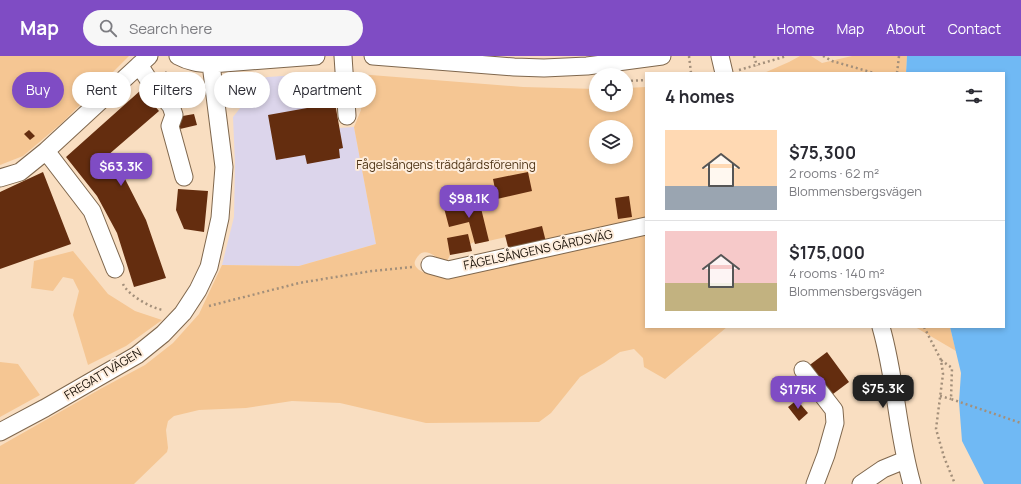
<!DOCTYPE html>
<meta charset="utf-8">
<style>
:root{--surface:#fff;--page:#f7f7f7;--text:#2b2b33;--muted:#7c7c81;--line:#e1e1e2;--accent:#7f4cc4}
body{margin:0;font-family:Manrope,sans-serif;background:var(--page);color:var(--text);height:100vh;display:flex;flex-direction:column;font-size:15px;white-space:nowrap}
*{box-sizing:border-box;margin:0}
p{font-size:13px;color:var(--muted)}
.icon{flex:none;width:22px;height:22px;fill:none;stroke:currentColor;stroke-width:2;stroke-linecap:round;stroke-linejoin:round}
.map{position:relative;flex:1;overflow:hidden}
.side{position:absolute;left:645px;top:16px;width:360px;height:256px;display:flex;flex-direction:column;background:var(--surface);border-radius:0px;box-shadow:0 2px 6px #0003}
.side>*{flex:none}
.banner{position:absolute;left:12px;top:16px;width:380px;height:36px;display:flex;gap:8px}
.buttons{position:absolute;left:589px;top:12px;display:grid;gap:8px}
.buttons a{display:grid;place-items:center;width:44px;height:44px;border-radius:50%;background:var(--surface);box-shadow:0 2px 6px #0003;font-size:20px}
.price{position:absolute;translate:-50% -34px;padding:0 9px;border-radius:8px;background:var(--accent);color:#fff;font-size:13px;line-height:26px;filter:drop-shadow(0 1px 2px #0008)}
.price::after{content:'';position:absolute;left:50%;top:24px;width:12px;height:9px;margin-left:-6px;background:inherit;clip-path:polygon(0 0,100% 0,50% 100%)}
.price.active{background:#222;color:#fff}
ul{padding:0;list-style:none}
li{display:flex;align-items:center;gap:12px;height:100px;padding:0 20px}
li+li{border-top:1px solid var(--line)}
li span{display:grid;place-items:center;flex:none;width:112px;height:80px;border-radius:0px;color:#555}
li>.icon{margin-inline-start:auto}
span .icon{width:48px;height:48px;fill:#fffc;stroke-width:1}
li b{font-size:17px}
h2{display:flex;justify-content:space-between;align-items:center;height:48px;padding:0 20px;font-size:17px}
.tag{padding:0 14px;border-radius:18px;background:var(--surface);box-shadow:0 2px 6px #0003;font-size:14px;line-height:36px}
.tag.active{background:var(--accent);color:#fff}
header{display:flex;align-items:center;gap:24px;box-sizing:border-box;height:56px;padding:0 20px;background:var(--accent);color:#fff}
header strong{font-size:19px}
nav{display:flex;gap:22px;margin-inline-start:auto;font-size:14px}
.search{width:280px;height:36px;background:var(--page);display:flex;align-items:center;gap:10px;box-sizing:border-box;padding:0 14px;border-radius:22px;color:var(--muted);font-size:15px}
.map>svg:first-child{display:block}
</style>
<header>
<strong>Map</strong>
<div class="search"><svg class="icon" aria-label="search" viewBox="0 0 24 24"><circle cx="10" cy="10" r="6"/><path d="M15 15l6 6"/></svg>Search here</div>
<nav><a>Home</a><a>Map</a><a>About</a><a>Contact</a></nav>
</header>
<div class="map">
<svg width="1021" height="428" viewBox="0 0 1021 428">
<rect width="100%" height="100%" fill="#f9dec1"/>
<!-- education -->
<path fill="#dcd5eb" d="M325 17 329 31 328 48 339 72 354 71 376 188 299 210 222 209 234 161 235 108 233 61 241 51V26L268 21Z"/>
<!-- green -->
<path fill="#f5c693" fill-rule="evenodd" d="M0 0H129L63 66 23 100 0 109Z
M800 0H811L822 7 852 0H907L906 17H764L789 6Z
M358 18 523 31 596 33V49H626V32L646 31V166L546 186 506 181 475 188 474 186 450 199 447 205C437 205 425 187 416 203 414 206 414 209 417 212 421 217 431 218 437 220L646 178V271H727L665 323 644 311 643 302 634 293 620 296 604 307 580 321 551 357 539 366 426 367 340 347 292 345 246 352 199 354 174 360 168 365 166 374 168 392 167 396 134 428H0V390L102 332 145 309 173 287 199 258 222 209 299 210 376 188 354 71 361 54ZM596 71H626V101H596Z
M73 195 108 238 135 255 162 264 126 290 88 309 73 259 79 235 73 223 63 221 53 235 31 232 34 205Z
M915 271H950L956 295Z
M0 306 18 308 40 339 0 361Z"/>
<!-- water -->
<path fill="#70b9f4" d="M907 0H1021V428H984L962 385 959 346 961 317 950 271H1004V17H906Z"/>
<!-- building -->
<path fill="#642d0f" d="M141 34 159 55 107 100 124 121 146 164 166 222 134 231 117 177 97 140 66 101Z
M335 47 343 92 339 93 340 102 307 108 305 99 276 104 268 59Z
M194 58 197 69 180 73 177 61Z
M29 74 35 80 30 84 24 78Z
M43 116 71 188 0 213V136Z
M528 116 532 135 497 143 493 123Z
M178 133 208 135 204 176 184 173 176 154Z
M629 140 632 161 618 163 615 142Z
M479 144 489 185 475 188 469 166 449 171 444 152Z
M542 170 546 186 509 195 505 179Z
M468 178 472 195 450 199 447 182Z
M827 296 849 326 829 341 807 311Z
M797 344 808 357 799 365 788 351Z"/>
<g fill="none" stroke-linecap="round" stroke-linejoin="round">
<!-- minor casing -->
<g stroke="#7f674d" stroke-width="19">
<path id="minor" d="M178 0C189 6 199 7 211 8L316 0
M343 0 347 60
M373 0 514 11 544 12 587 10 662 0
M720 0 724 17
M139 9 152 29 171 50 174 59 170 70 184 121
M46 95 92 155 115 213
M0 122 20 116 46 95 149 0
M430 209 448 214 646 170
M881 271C896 323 897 376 912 428
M803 314 834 354 835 367 826 399 815 428
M0 376 45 352 137 299 163 278 183 257 198 234 209 211 220 162 224 111 211 8
M861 428 883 413 905 404"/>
</g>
<!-- path -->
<path stroke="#a38f7a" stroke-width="2.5" stroke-dasharray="2 3" stroke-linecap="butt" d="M689 0 691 17
M754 0 757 10
M823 0 832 5 874 17
M739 14 787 0
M165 16C172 21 188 33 197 31
M897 17 899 0
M626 25 646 24
M123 228C128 239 151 252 163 254
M209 250 299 227 372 215 413 211
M924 271 941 304 943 318 936 373 944 401 955 428
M941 304 952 312 951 343 1021 367
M940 340 951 343"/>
<!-- minor -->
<use href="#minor" stroke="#fff" stroke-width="17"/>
</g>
<g text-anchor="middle" stroke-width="4" stroke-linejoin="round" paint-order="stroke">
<!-- park labels -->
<g font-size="12" fill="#4f3517" stroke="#feeddc">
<text x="446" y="113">Fågelsångens trädgårdsförening</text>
</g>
<!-- street labels -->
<g font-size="12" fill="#1c1309" stroke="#feeddc">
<text transform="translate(538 194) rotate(-12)" y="4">FÅGELSÅNGENS GÅRDSVÄG</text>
<text transform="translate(103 318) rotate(-31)" y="4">FREGATTVÄGEN</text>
</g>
</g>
</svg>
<div class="buttons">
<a><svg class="icon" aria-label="locate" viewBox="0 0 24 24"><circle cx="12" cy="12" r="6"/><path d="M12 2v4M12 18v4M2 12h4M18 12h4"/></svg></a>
<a><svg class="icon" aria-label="layers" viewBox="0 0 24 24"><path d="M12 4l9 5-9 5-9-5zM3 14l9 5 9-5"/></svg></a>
</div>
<b class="price" style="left:121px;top:131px">$63.3K</b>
<b class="price" style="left:469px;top:163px">$98.1K</b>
<b class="price active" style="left:883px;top:353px">$75.3K</b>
<b class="price" style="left:798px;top:354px">$175K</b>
<div class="banner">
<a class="tag active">Buy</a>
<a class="tag">Rent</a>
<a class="tag">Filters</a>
<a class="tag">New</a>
<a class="tag">Apartment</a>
</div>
<section class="side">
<h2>4 homes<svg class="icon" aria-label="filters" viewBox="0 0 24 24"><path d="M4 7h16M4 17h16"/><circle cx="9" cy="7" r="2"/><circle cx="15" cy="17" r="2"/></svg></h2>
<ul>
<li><span style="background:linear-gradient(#ffd9b3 70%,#9aa5b1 0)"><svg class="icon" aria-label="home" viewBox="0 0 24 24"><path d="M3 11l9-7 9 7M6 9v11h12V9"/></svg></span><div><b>$75,300</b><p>2 rooms · 62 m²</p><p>Blommensbergsvägen</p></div></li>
<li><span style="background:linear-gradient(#f6c9c9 65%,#c2b280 0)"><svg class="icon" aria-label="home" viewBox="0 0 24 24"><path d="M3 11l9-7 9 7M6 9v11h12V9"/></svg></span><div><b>$175,000</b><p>4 rooms · 140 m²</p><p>Blommensbergsvägen</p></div></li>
</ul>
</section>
</div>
